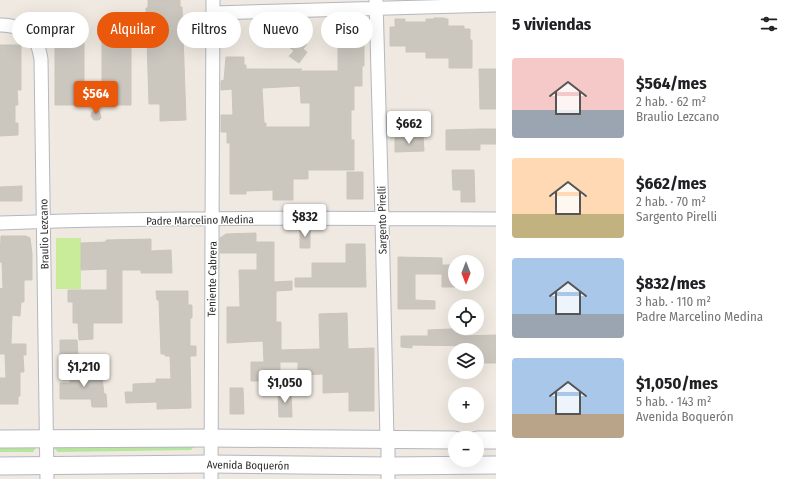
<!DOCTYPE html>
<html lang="es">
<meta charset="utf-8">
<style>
:root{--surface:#fff;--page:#f2f2f2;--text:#202124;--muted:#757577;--accent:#ea580c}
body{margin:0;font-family:"Fira Sans Condensed",sans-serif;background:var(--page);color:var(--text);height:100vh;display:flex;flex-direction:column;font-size:15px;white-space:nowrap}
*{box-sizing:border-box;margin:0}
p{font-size:13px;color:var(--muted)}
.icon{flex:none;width:22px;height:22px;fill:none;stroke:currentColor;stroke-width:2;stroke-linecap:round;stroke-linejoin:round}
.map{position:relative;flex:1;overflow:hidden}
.sheet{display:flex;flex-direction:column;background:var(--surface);width:300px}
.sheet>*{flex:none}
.hud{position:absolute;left:12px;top:12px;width:380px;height:36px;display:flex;gap:8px}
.needle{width:26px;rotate:180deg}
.tools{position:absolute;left:448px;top:255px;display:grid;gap:8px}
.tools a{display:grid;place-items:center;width:36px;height:36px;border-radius:50%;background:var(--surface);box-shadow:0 4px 16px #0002;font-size:20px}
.price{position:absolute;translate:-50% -34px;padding:0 9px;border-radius:4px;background:#fff;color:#222;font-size:13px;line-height:26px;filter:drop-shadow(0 1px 2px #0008)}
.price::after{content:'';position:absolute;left:50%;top:24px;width:12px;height:9px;margin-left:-6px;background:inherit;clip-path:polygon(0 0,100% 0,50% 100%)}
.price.on{background:var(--accent);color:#fff}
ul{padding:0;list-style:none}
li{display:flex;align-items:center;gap:12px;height:100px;padding:0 16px}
li span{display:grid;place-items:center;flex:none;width:112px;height:80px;border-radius:4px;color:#555}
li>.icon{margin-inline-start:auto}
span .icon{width:48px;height:48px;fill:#fffc;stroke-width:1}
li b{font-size:17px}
h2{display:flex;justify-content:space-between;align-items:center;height:48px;padding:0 16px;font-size:17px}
.tag{padding:0 14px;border-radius:18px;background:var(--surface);box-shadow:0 4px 16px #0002;font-size:14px;line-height:36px}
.tag.on{background:var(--accent);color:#fff}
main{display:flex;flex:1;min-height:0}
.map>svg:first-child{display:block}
</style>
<main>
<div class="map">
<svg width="496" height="479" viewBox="0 0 496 479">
<rect width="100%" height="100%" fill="#efe9e1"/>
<!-- green -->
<path fill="#b6e59e" d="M0 438 37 446 33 452H0Z
M196 444 191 450 58 452 53 447Z"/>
<!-- pitch -->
<path fill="#c9ec9a" d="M56 238H81V289H56Z"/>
<!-- building -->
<path fill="#cbc7bf" stroke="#cbc5ba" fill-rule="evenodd" d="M148 0H180V7H182L186 120 160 121V104H149L146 8H148Z
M434 18H445V19H448V26H464V29H470V40H472V68H449V58H426V52H406V46H390V27H395V19H405V22H426V19H434Z
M301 21 312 29 303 41 307 44 303 49 307 52 299 63 289 56 294 51 289 47 293 42 289 39Z
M102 41 131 42V105H102Z
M55 42 84 43V105H55Z
M338 42H364V66H362V86H354V110H351V140H354V170H308V179H293V200H273V190L246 191V194H230V143H227V132H221V115H233L232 89 221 90V81L224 80 226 57H244V65H246V69H302L300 71H338ZM300 86 301 103H310V127H266V123H264L262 88Z
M0 45H21V90H17L18 105H15V123H18V135L0 136Z
M479 69H496V109H480Z
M99 110 101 118 99 120H94L91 116 92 112Z
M479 129H496V144H480V150H446V130Z
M423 137 424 151 395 152V138Z
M452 170H474L475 202H461V190H453Z
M347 172H363V199H347Z
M22 186V201H0V187Z
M300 229H310V248H300Z
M256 233V242H274V282L292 281V290L276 291V322H281V350L320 349 319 314 347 313 348 349 374 348V411H349V392L323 393V374L298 375V362H280V382H264V381H251V362H264L263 341 227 343V307H240L239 270H257V253H220V238L226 234Z
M1 236H26L30 238 32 254V280H24V302H21L20 316 12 315 11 344H26V355H23L24 372H20V396H18V404H0V378H6L5 354H0V289L3 288 2 262H0Z
M151 239V251L171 250 172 273H141V270H122V323H93V339L79 340 78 323H73V302H68V290H107V269L81 270V243L106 242V240Z
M346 244H365L366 287H295V278H312V263H346Z
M398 257 442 258V265H455V287H442V274H415V300L435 301V309H398Z
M156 291H188V305H192V318H190V346H196V356H190L191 408 157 409V402L126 403 125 392H133V384L156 383V379H171L170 356H165V354H161L159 300H157Z
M451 329H463V336L496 335V363H477L476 346 412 345V348L401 347V336H428V330Z
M60 340H77L78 355H60Z
M70 367H85V379L102 378 104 394H106L107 407H92L91 399H60V383H70Z
M230 388H243L244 414H230Z
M278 391H291L292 417H279Z"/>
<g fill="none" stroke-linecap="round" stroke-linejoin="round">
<!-- minor casing -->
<g stroke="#b4b7c1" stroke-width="15">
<path id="minor" d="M376 0 382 218 387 440H388V479
M213 13 496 5
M0 25C14 25 31 30 37 44 39 48 40 54 41 59L47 479
M0 223C165 217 331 218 496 219
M211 479 213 0"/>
</g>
<!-- tertiary casing -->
<g stroke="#b4b7c1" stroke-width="19">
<path id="tertiary" d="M0 439 210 438 455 440
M477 440H496
M0 466 210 464 388 466 496 465"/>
</g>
<!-- minor -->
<use href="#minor" stroke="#fff" stroke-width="13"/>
<!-- tertiary -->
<use href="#tertiary" stroke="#fff" stroke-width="17"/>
</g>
<g text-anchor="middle" stroke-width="3" stroke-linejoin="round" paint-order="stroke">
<!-- street labels -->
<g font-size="11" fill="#2e2e2e" stroke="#fff">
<text transform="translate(200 220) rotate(-1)" y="4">Padre Marcelino Medina</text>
<text transform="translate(382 220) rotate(-91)" y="4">Sargento Pirelli</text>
<text transform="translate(44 234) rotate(-91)" y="4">Braulio Lezcano</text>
<text transform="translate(212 279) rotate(-89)" y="4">Teniente Cabrera</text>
<text transform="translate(248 465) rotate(1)" y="4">Avenida Boquerón</text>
</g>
</g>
</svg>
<div class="tools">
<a><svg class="needle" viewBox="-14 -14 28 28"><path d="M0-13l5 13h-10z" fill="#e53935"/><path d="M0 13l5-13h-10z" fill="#757577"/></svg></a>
<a><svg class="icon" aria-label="locate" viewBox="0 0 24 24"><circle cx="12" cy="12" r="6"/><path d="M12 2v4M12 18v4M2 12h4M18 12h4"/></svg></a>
<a><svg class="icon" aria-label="layers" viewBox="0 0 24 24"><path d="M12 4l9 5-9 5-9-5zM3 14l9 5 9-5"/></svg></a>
<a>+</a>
<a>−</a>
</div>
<b class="price on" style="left:96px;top:115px">$564</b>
<b class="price" style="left:409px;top:145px">$662</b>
<b class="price" style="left:305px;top:238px">$832</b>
<b class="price" style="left:84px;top:388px">$1,210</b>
<b class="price" style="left:285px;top:404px">$1,050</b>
<div class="hud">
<a class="tag">Comprar</a>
<a class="tag on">Alquilar</a>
<a class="tag">Filtros</a>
<a class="tag">Nuevo</a>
<a class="tag">Piso</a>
</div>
</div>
<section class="sheet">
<h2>5 viviendas<svg class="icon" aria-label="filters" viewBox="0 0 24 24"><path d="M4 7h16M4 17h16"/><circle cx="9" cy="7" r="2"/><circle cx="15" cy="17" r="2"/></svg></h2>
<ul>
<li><span style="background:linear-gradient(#f6c9c9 65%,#9aa5b1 0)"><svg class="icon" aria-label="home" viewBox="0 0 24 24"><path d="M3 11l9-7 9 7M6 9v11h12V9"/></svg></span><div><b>$564/mes</b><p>2 hab. · 62 m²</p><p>Braulio Lezcano</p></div></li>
<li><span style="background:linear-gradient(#ffd9b3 70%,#c2b280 0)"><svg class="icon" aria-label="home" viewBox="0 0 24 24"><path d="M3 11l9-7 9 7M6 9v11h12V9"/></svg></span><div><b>$662/mes</b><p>2 hab. · 70 m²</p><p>Sargento Pirelli</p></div></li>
<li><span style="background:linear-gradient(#a9c7e8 70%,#9aa5b1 0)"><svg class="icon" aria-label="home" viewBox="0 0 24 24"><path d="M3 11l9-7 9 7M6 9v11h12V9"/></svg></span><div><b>$832/mes</b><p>3 hab. · 110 m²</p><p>Padre Marcelino Medina</p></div></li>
<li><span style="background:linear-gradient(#a9c7e8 70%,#b9a48a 0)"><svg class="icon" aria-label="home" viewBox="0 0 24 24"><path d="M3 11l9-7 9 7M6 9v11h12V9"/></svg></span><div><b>$1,050/mes</b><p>5 hab. · 143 m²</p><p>Avenida Boquerón</p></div></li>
</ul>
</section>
</main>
